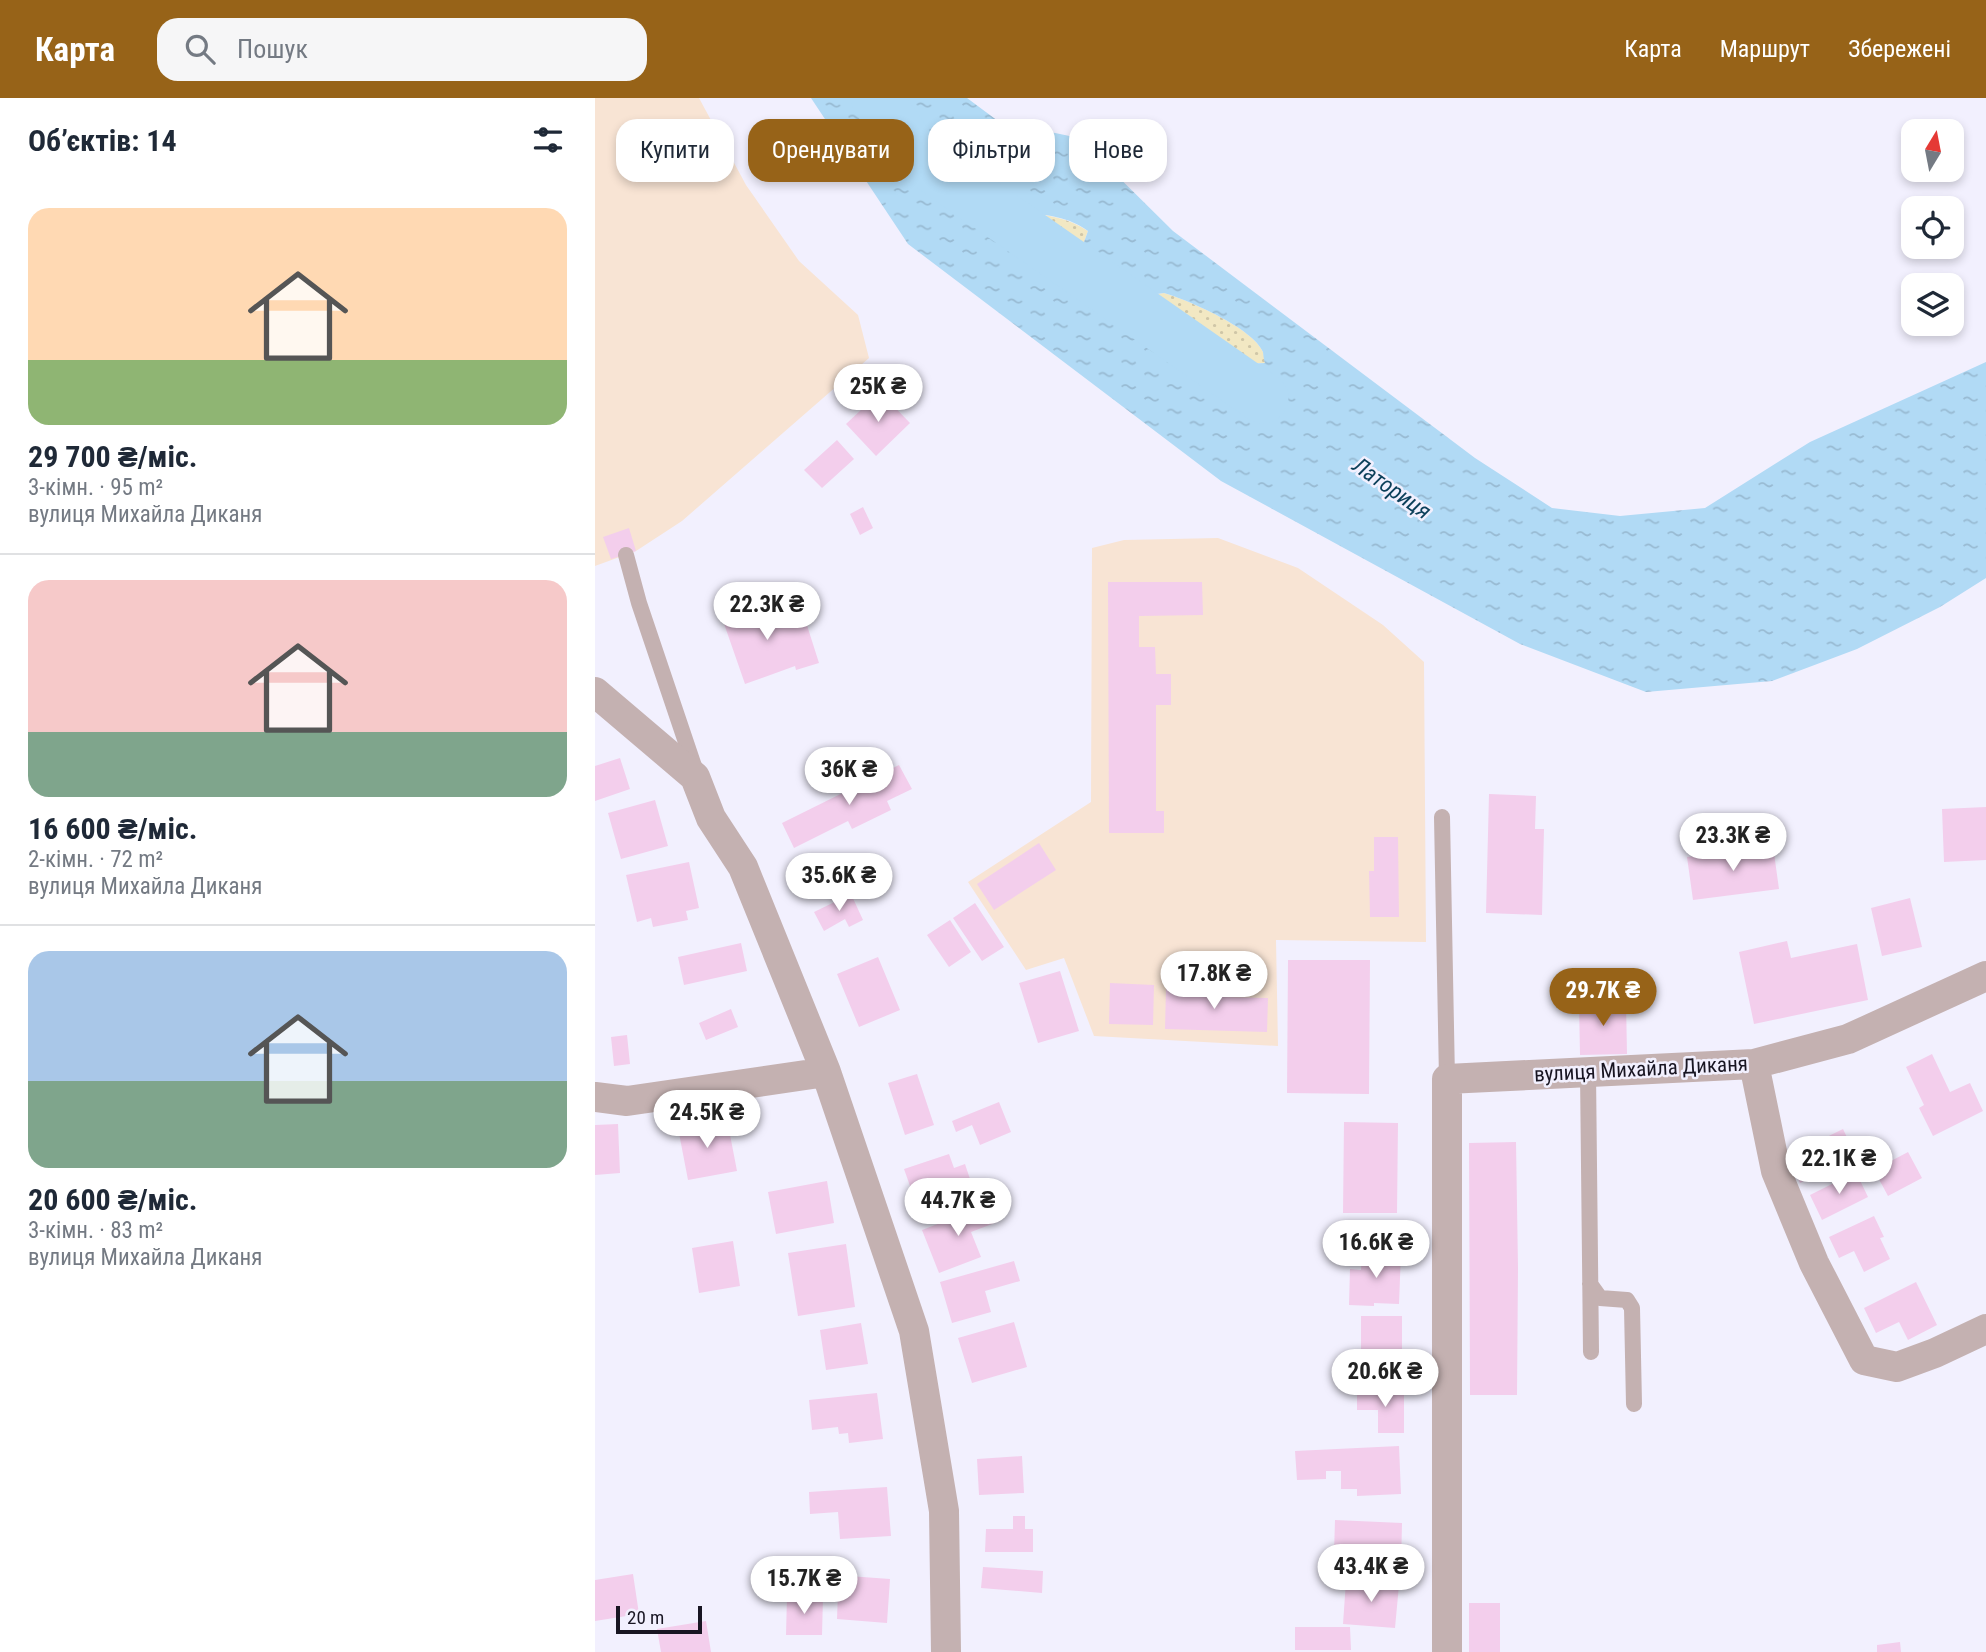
<!DOCTYPE html>
<html lang="uk">
<meta charset="utf-8">
<style>
:root{--surface:#fff;--page:#f6f6f7;--text:#1f2937;--muted:#747a83;--line:#e0e1e3;--accent:#976318}
body{margin:0;font-family:"Roboto Condensed",sans-serif;background:var(--page);color:var(--text);height:100vh;display:flex;flex-direction:column;font-size:26px;white-space:nowrap}
*{box-sizing:border-box;margin:0}
p{font-size:23px;color:var(--muted)}
.icon{flex:none;width:38px;height:38px;fill:none;stroke:currentColor;stroke-width:2;stroke-linecap:round;stroke-linejoin:round}
.map{position:relative;flex:1;overflow:hidden}
.sheet{display:flex;flex-direction:column;background:var(--surface);width:595px}
.sheet>*{flex:none}
.hud{position:absolute;left:21px;top:21px;width:665px;height:63px;display:flex;gap:14px}
.needle{width:46px;rotate:10deg}
.controls{position:absolute;left:1306px;top:21px;display:grid;gap:14px}
.controls a{display:grid;place-items:center;width:63px;height:63px;border-radius:14px;background:var(--surface);box-shadow:0 4px 10px #0003;font-size:35px}
.scale{position:absolute;left:21px;bottom:18px;width:86px;box-sizing:border-box;padding-left:7px;border:4px solid #181522;border-top:0;font-size:19px;line-height:24px;white-space:nowrap;color:#181522;-webkit-text-stroke:5px #f2f0fe;paint-order:stroke}
.price{position:absolute;translate:-50% -60px;padding:0 16px;border-radius:24px;background:#fff;color:#222;font-size:23px;line-height:46px;filter:drop-shadow(0 2px 4px #0008)}
.price::after{content:'';position:absolute;left:50%;top:42px;width:21px;height:16px;margin-left:-10px;background:inherit;clip-path:polygon(0 0,100% 0,50% 100%)}
.price.selected{background:var(--accent);color:#fff}
ul{padding:0;list-style:none}
li{display:grid;align-content:center;gap:14px;height:371px;padding:0 28px}
li+li{border-top:2px solid var(--line)}
li span{display:grid;place-items:center;height:217px;border-radius:21px;color:#555}
li>.icon{margin-inline-start:auto}
span .icon{width:126px;height:126px;fill:#fffc;stroke-width:1}
li b{font-size:30px}
h2{display:flex;justify-content:space-between;align-items:center;height:84px;padding:0 28px;font-size:30px}
.tag{padding:0 24px;border-radius:21px;background:var(--surface);box-shadow:0 4px 10px #0003;font-size:24px;line-height:63px}
.tag.selected{background:var(--accent);color:#fff}
header{display:flex;align-items:center;gap:42px;box-sizing:border-box;height:98px;padding:0 35px;background:var(--accent);color:#fff}
header strong{font-size:33px}
nav{display:flex;gap:38px;margin-inline-start:auto;font-size:24px}
.search{width:490px;height:63px;background:var(--page);display:flex;align-items:center;gap:18px;box-sizing:border-box;padding:0 24px;border-radius:21px;color:var(--muted);font-size:26px}
main{display:flex;flex:1;min-height:0}
.map>svg:first-child{display:block}
</style>
<header>
<strong>Карта</strong>
<div class="search"><svg class="icon" aria-label="search" viewBox="0 0 24 24"><circle cx="10" cy="10" r="6"/><path d="M15 15l6 6"/></svg>Пошук</div>
<nav><a>Карта</a><a>Маршрут</a><a>Збережені</a></nav>
</header>
<main>
<section class="sheet">
<h2>Об’єктів: 14<svg class="icon" aria-label="filters" viewBox="0 0 24 24"><path d="M4 7h16M4 17h16"/><circle cx="9" cy="7" r="2"/><circle cx="15" cy="17" r="2"/></svg></h2>
<ul>
<li><span style="background:linear-gradient(#ffd9b3 70%,#8fb573 0)"><svg class="icon" aria-label="home" viewBox="0 0 24 24"><path d="M3 11l9-7 9 7M6 9v11h12V9"/></svg></span><div><b>29 700 ₴/міс.</b><p>3-кімн. · 95 m²</p><p>вулиця Михайла Диканя</p></div></li>
<li><span style="background:linear-gradient(#f6c9c9 70%,#7fa58c 0)"><svg class="icon" aria-label="home" viewBox="0 0 24 24"><path d="M3 11l9-7 9 7M6 9v11h12V9"/></svg></span><div><b>16 600 ₴/міс.</b><p>2-кімн. · 72 m²</p><p>вулиця Михайла Диканя</p></div></li>
<li><span style="background:linear-gradient(#a9c7e8 60%,#7fa58c 0)"><svg class="icon" aria-label="home" viewBox="0 0 24 24"><path d="M3 11l9-7 9 7M6 9v11h12V9"/></svg></span><div><b>20 600 ₴/міс.</b><p>3-кімн. · 83 m²</p><p>вулиця Михайла Диканя</p></div></li>
</ul>
</section>
<div class="map">
<svg width="1391" height="1554" viewBox="0 0 1391 1554">
<defs>
<pattern id="sand-dots" width="8" height="8" patternUnits="userSpaceOnUse" patternTransform="scale(1.75)"><rect width="8" height="8" fill="#f2e8c3"/><path d="M2 2h.1M6 6h.1" fill="none" stroke="#cfc6a7" stroke-width="1.8" stroke-linecap="round"/></pattern>
<pattern id="water-ripples" width="26" height="14" patternUnits="userSpaceOnUse" patternTransform="scale(1.75)"><rect width="26" height="14" fill="#b1daf5"/><path d="M2 4q2-2 4 0t4 0M15 11q2-2 4 0t4 0" fill="none" stroke="#98bad2"/></pattern>
</defs>
<rect width="100%" height="100%" fill="#f2f0fe"/>
<!-- commercial -->
<path fill="#f8e4d4" d="M0 0H104L151 87 204 163 263 217 274 260 87 423 41 453 0 468Z
M623 440 703 470 788 527 829 564 831 844 681 842 683 948 499 938 469 860 431 872 373 784 496 704 497 450 529 442Z"/>
<!-- sand -->
<path fill="url(#sand-dots)" d="M427 115C451 116 473 120 493 133L489 144C466 150 443 149 420 143L413 133 418 117Z
M569 195C593 202 658 230 668 254 669 257 669 261 670 265 644 265 615 264 591 253 576 246 577 238 557 235L546 221 547 204 555 197Z"/>
<!-- water -->
<path fill="url(#water-ripples)" fill-rule="evenodd" d="M216 0H372L403 23 484 40 578 133 880 360 957 410 1025 418 1110 410 1215 344 1391 264V480L1345 509 1262 551 1177 583 1051 594 925 546 626 383 313 146ZM427 115C451 116 474 119 493 133L489 144C466 151 442 149 420 143L413 133 418 117ZM569 195C593 202 658 230 668 254 668 254 669 264 670 265 644 266 614 264 591 253 576 246 577 239 557 235L546 221 547 204 555 197Z"/>
<g fill="none" stroke-linecap="round" stroke-linejoin="round">
<!-- river -->
<path stroke="#b1daf5" stroke-width="51" d="M281 0 321 58 668 300"/>
</g>
<!-- building -->
<path fill="#f3ceec" d="M285 294 315 325 281 358 251 326Z
M242 342 259 361 227 390 209 372Z
M268 409 278 430 265 437 255 416Z
M34 430 41 453 16 461 8 439Z
M513 484H607L608 517 544 518V549H560L561 576H576V607H561V713H569V735H514Z
M176 500 186 529 210 521 224 565 201 572 200 568 150 586 126 517Z
M25 660 35 691 0 703V668Z
M304 667 317 691 292 703 296 712 257 731 253 723 199 750 187 725Z
M894 696 941 698 940 731H949L947 817 891 815Z
M60 702 73 748 26 761 13 715Z
M1391 709V762L1349 764 1347 711Z
M779 739H803L804 819H775L774 773H779Z
M444 745 461 772 399 812 382 786Z
M1178 748 1184 791 1098 802 1092 759Z
M94 764 104 810 91 813 93 822 58 829 56 820 42 824 31 777Z
M256 796 268 822 254 829 250 821 229 833 219 814Z
M1315 800 1327 849 1287 858 1276 810Z
M380 805 409 849 387 863 358 820Z
M355 822 376 854 354 869 332 837Z
M1192 843 1196 860 1262 846 1273 902 1159 926 1144 854Z
M146 845 152 873 89 887 83 859Z
M283 859 305 912 264 929 242 876Z
M693 862H775L774 996 692 995Z
M465 873 484 933 443 945 424 885Z
M515 885 559 887 558 927 514 926Z
M585 888 628 889V899L673 900 672 934 570 931 571 891H584Z
M1031 903 1032 956 985 957 984 904Z
M136 911 143 929 111 942 104 925Z
M32 937 35 966 19 968 16 939Z
M1337 956 1355 994 1375 985 1388 1013 1338 1038 1324 1010 1329 1007 1311 969Z
M322 976 339 1027 310 1037 293 985Z
M404 1004 416 1034 385 1047 377 1027 361 1034 357 1023Z
M132 1021 142 1073 93 1082 83 1030Z
M749 1024 803 1025 802 1115H748Z
M23 1026 25 1075 0 1077V1027Z
M1248 1031 1261 1058 1205 1085 1200 1074 1203 1073 1195 1057Z
M921 1044 923 1170 922 1297H875L874 1045Z
M1313 1054 1327 1080 1293 1098 1279 1072Z
M354 1056 359 1070 370 1066 378 1090 367 1094 371 1103 326 1119 309 1071Z
M1261 1074 1273 1099 1227 1122 1215 1097Z
M232 1083 239 1125 181 1136 173 1094Z
M397 1105 405 1123 376 1134 386 1159 344 1175 327 1132Z
M1279 1118 1289 1139 1285 1140 1295 1161 1269 1174 1259 1153 1244 1160 1234 1139Z
M138 1143 145 1188 104 1195 97 1150Z
M251 1146 260 1209 203 1218 193 1155Z
M767 1154 806 1155 804 1206 779 1205V1208L754 1207 755 1171 766 1172Z
M419 1163 425 1183 390 1193 396 1214 357 1225 345 1184Z
M1321 1184 1342 1227 1313 1242 1304 1224 1281 1235 1269 1210Z
M766 1218H807V1266H787V1276H766Z
M419 1224 432 1269 377 1285 363 1240Z
M266 1225 273 1266 231 1272 225 1232Z
M809 1293V1335H783V1312H762V1294Z
M282 1295 288 1341 254 1345 253 1335 244 1336 243 1329 217 1332 214 1302Z
M804 1348 806 1396 762 1398V1391H746V1373H731V1381L702 1382 700 1353Z
M427 1358 429 1395 384 1397 382 1361Z
M292 1389 296 1438 245 1441 243 1414 215 1416 214 1394Z
M418 1418H430V1431H438V1454H390L391 1431H418Z
M740 1422 807 1425 806 1469 760 1468V1457L739 1456Z
M388 1469 448 1473 447 1495 386 1490Z
M38 1476 44 1516 0 1523V1482Z
M226 1476 295 1481 292 1525 242 1521 243 1494 225 1493Z
M751 1483 804 1487 800 1530 748 1526Z
M192 1498 228 1499 227 1537H191Z
M874 1505H905V1554H874Z
M111 1523 116 1554H66L62 1531Z
M700 1529H755L756 1552H700Z
M1305 1544 1306 1554H1282V1547Z"/>
<g fill="none" stroke-linecap="round" stroke-linejoin="round">
<!-- service -->
<path stroke="#c4b1b1" stroke-width="16" d="M31 457 44 505 101 674
M847 719 852 981
M993 974 996 1254
M995 1186 1005 1200 1032 1202 1037 1210 1039 1306"/>
<!-- minor -->
<path stroke="#c4b1b1" stroke-width="30" d="M0 594 100 679 116 720 148 769 231 974 319 1233 349 1413 351 1554
M1159 966 1181 1073 1219 1165 1269 1262 1302 1269 1340 1255 1391 1231
M0 999 32 1003 231 974
M852 1554V981L1159 966 1253 941 1391 878"/>
</g>
<g text-anchor="middle" stroke-width="5" stroke-linejoin="round" paint-order="stroke">
<!-- street labels -->
<g font-size="21" fill="#181522" stroke="#f2f0fe">
<text transform="translate(1046 971) rotate(-3)" y="7">вулиця Михайла Диканя</text>
</g>
<!-- water labels -->
<g font-size="23" font-style="italic" fill="#0b3f5a" stroke="#f2f0fe">
<text transform="translate(797 390) rotate(35)" y="8">Латориця</text>
</g>
</g>
</svg>
<div class="controls">
<a><svg class="needle" viewBox="-14 -14 28 28"><path d="M0-13l5 13h-10z" fill="#e53935"/><path d="M0 13l5-13h-10z" fill="#747a83"/></svg></a>
<a><svg class="icon" aria-label="locate" viewBox="0 0 24 24"><circle cx="12" cy="12" r="6"/><path d="M12 2v4M12 18v4M2 12h4M18 12h4"/></svg></a>
<a><svg class="icon" aria-label="layers" viewBox="0 0 24 24"><path d="M12 4l9 5-9 5-9-5zM3 14l9 5 9-5"/></svg></a>
</div>
<div class="scale">20 m</div>
<b class="price" style="left:283px;top:326px">25K ₴</b>
<b class="price" style="left:172px;top:544px">22.3K ₴</b>
<b class="price" style="left:254px;top:709px">36K ₴</b>
<b class="price" style="left:1138px;top:775px">23.3K ₴</b>
<b class="price" style="left:244px;top:815px">35.6K ₴</b>
<b class="price" style="left:619px;top:913px">17.8K ₴</b>
<b class="price selected" style="left:1008px;top:930px">29.7K ₴</b>
<b class="price" style="left:112px;top:1052px">24.5K ₴</b>
<b class="price" style="left:1244px;top:1098px">22.1K ₴</b>
<b class="price" style="left:363px;top:1140px">44.7K ₴</b>
<b class="price" style="left:781px;top:1182px">16.6K ₴</b>
<b class="price" style="left:790px;top:1311px">20.6K ₴</b>
<b class="price" style="left:776px;top:1506px">43.4K ₴</b>
<b class="price" style="left:209px;top:1518px">15.7K ₴</b>
<div class="hud">
<a class="tag">Купити</a>
<a class="tag selected">Орендувати</a>
<a class="tag">Фільтри</a>
<a class="tag">Нове</a>
</div>
</div>
</main>
